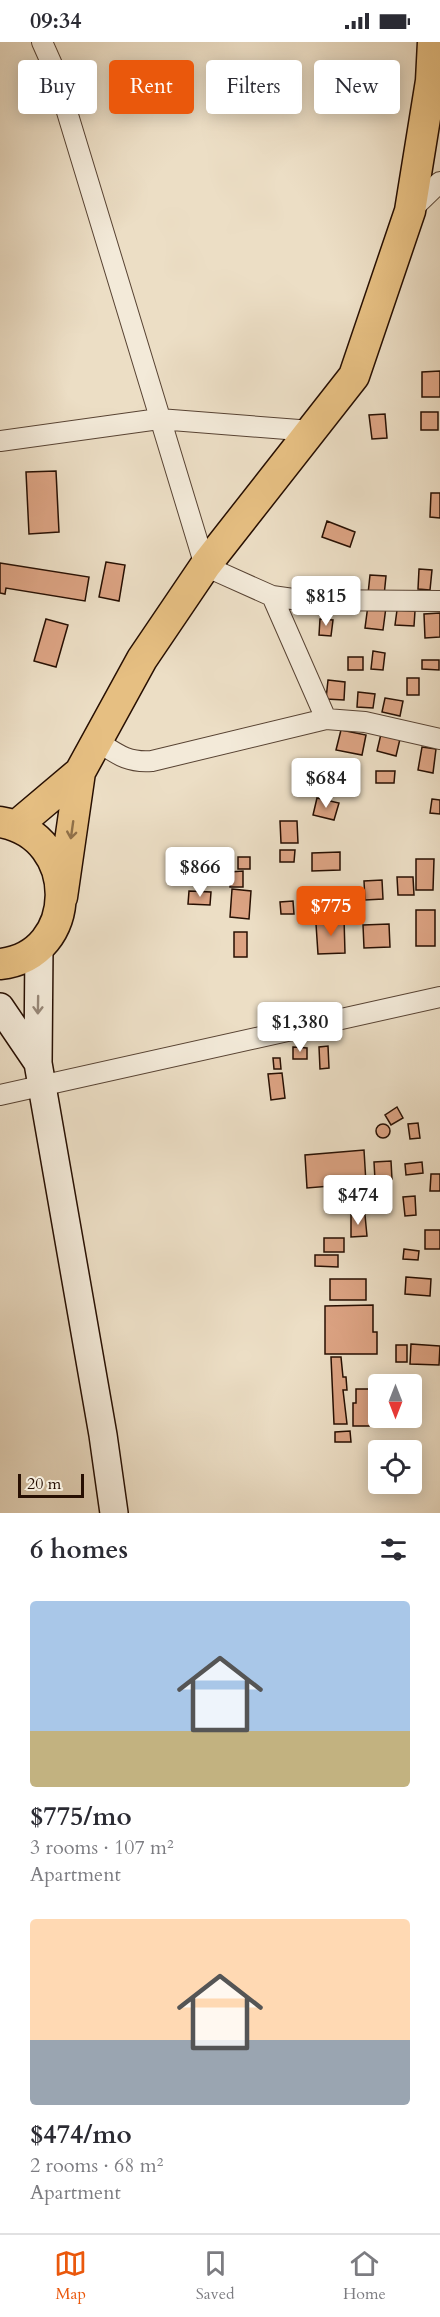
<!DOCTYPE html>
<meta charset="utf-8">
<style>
:root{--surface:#fff;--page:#f2f2f3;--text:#2b2b33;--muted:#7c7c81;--line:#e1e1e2;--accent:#ea580c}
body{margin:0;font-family:Cardo,serif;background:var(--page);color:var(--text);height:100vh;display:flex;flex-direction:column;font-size:22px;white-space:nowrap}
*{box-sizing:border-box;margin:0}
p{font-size:20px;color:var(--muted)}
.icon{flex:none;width:33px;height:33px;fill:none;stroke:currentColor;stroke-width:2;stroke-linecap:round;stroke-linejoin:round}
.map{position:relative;height:1471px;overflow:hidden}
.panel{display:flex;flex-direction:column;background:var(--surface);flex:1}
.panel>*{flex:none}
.banner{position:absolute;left:18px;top:18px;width:405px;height:54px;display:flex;gap:12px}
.needle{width:39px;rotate:180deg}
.fabs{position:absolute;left:368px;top:1332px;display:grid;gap:12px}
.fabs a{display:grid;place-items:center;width:54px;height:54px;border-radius:6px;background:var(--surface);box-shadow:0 3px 15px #0003;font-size:30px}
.scale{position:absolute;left:18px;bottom:15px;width:66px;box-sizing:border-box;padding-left:6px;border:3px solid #270f02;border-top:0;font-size:16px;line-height:21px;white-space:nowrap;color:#270f02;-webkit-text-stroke:4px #f3ead9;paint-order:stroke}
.price{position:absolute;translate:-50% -51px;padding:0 14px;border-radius:6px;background:#fff;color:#222;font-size:20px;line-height:39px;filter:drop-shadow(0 2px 3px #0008)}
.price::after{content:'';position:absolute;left:50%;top:36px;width:18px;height:14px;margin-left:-9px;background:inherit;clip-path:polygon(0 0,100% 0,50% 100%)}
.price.current{background:var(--accent);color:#fff}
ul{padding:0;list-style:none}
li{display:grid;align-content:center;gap:12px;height:318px;padding:0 30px}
li span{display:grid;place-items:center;height:186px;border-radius:6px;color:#555}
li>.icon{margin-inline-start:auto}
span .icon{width:108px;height:108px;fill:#fffc;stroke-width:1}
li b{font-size:26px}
h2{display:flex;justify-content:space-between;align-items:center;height:72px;padding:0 30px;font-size:26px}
.chip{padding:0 21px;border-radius:6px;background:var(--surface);box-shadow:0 3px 15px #0003;font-size:21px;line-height:54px}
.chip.current{background:var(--accent);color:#fff}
.status{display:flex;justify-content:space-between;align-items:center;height:42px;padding:0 30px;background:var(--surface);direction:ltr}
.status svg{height:16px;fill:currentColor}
.tab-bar{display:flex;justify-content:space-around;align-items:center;height:84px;border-top:2px solid var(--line);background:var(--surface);font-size:16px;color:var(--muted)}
.tab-bar a{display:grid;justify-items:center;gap:3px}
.tab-bar .current{color:var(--accent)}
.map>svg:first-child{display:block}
</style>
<div class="status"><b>09:34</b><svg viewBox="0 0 49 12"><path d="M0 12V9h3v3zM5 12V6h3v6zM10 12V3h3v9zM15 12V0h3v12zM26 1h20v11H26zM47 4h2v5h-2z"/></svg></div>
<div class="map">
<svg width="440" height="1471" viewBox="0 0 440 1471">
<rect width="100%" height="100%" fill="#ecdec5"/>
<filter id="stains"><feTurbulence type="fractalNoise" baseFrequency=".00333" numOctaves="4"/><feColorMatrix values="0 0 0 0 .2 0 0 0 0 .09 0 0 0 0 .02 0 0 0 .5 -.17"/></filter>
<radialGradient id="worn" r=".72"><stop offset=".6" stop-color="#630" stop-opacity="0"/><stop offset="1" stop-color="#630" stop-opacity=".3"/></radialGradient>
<!-- building -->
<path fill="#dca383" stroke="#270f02" stroke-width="1.5" d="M440 329V355H422V330Z
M421 370H438V388H421Z
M385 372 387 396 372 397 369 373Z
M56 429 59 490 29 492 26 430Z
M431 451H440V476L430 475Z
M327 479 355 490 350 505 322 495Z
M106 520 125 523 119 559 99 555Z
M0 521 89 535 85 559 6 546 5 552 0 551Z
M419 527 432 528 430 548 418 547Z
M370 533 386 534 384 554 368 552Z
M368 563 386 565 383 588 365 586Z
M397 568 415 569 414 584 395 583Z
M440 571V595L425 596 424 572Z
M46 577 68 583 56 625 34 619Z
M320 577 333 578 331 594 319 593Z
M373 609 385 611 383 628 371 627Z
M348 615H363V628H348Z
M422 618H439V628L422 627Z
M407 636H419V653H407Z
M328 638 345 640 344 658 326 657Z
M358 650 375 652 373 666 357 665Z
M385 656 403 659 400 674 382 670Z
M341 688 366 693 362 713 336 708Z
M381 692 400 697 396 714 377 709Z
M422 705 436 707 433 731 418 728Z
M376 729H395L394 741H376Z
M317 756 339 761 334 778 313 773Z
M432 757 440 758V772L430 771Z
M280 779H297L298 801H281Z
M280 808H295L294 820H280Z
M340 810V828L312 829V811Z
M238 815H250V827H238Z
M416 817H434L433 848H416Z
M243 829V845H230V830Z
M397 835H413L414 853H398Z
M382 838 383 857 365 858 364 839Z
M232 847 251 849 249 877 230 875Z
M189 849 211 850 210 863 188 862Z
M293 859 294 872H281L280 860Z
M416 868H435V904H416Z
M327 876H344L345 911 318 912 316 882H327Z
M389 882 390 905 364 906 363 883Z
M234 890H247V915H234Z
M328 1004 329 1026 320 1027 319 1005Z
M293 1005 307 1006V1017H293Z
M273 1016H280L281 1027H274Z
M282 1031 285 1056 271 1058 268 1032Z
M397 1065 403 1076 391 1083 385 1073Z
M418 1081 420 1096 410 1097 408 1082Z
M376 1089a7 7 0 1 1 14 0a7 7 0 1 1-14 0Z
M364 1108 366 1141 307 1146 305 1113Z
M391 1119 392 1137 375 1138 374 1120Z
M422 1120 423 1131 406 1133 405 1122Z
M431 1132H440V1149H430Z
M357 1146H371V1169H357Z
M327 1152H342V1167H327Z
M415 1154 416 1173 405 1174 403 1155Z
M351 1173H365L367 1194 351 1195Z
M425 1188H440V1207H425Z
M324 1196H344V1210H324Z
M404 1207 419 1209 418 1218 403 1217Z
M315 1213H338V1225L315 1224Z
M406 1235 431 1237 430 1254 405 1252Z
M330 1237H366V1258H330Z
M373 1263V1290H377V1312H325V1264Z
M411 1302 440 1304 439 1323 410 1322Z
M396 1303H407V1320H396Z
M331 1315H341L343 1335H346L347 1348H343L347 1382H334Z
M356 1347H378V1376H387V1384H353V1361H356Z
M350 1389 351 1400H335V1390Z"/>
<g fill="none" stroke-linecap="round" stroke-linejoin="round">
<!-- minor casing -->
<g stroke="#584333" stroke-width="22">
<path id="minor" d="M42 0 54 27 205 524 272 554 326 677
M410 169 440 140
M0 399 159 377 312 389
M272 554 300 558 440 559
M97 699C117 712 127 721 152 719L326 677 365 680 440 697
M0 1053 440 955"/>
</g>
<!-- secondary casing -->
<g stroke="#270f02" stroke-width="30">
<path id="secondary" d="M39 904 38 1021 103 1393 114 1471
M0 965 38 1021"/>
</g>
<!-- primary casing -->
<g stroke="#270f02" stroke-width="33">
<path id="primary" d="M0 780C82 794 80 914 0 922
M16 784 80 730
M62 855 80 730 142 617 205 524 354 334 410 169 431 39 433 0"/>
</g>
<!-- minor -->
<use href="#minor" stroke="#f3ead9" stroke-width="20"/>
<!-- secondary -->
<use href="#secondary" stroke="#f3ead9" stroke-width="27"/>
<!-- primary -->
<use href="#primary" stroke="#e6bf82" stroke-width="30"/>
</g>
<!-- one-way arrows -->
<defs><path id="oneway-shaft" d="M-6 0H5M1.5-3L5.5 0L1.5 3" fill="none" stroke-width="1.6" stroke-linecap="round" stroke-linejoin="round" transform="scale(1.5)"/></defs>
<use stroke="#907048" href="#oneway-shaft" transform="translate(72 788) rotate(98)"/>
<use stroke="#978778" href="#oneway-shaft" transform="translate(38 963) rotate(91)"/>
<rect width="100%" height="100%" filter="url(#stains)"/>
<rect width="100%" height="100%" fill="url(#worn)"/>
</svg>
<div class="fabs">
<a><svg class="needle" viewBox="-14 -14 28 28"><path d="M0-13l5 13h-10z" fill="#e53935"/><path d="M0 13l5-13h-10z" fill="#7c7c81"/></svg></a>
<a><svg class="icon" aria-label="locate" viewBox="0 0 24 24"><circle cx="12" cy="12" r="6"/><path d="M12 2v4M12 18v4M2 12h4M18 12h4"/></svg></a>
</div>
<div class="scale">20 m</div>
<b class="price" style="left:326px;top:585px">$815</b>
<b class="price" style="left:326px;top:767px">$684</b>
<b class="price" style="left:200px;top:856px">$866</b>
<b class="price current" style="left:331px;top:895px">$775</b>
<b class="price" style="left:300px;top:1011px">$1,380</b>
<b class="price" style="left:358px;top:1184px">$474</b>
<div class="banner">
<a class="chip">Buy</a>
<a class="chip current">Rent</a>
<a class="chip">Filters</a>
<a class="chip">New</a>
</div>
</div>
<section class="panel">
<h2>6 homes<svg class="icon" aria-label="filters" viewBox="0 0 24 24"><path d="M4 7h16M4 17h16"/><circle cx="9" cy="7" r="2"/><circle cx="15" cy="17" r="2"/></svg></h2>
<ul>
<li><span style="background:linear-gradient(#a9c7e8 70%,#c2b280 0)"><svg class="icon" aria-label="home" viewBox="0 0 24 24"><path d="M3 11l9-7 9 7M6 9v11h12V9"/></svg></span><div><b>$775/mo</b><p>3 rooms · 107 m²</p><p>Apartment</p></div></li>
<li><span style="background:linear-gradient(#ffd9b3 65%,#9aa5b1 0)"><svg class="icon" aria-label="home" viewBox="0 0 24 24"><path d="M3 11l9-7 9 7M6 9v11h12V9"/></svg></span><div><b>$474/mo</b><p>2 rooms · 68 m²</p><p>Apartment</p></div></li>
</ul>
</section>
<nav class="tab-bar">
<a class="current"><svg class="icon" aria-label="map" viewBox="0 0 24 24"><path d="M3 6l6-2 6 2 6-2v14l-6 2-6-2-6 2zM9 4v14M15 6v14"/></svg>Map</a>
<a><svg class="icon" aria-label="saved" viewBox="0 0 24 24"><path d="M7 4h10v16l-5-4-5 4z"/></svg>Saved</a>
<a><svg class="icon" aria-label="home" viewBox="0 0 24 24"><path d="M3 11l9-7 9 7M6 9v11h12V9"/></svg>Home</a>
</nav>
